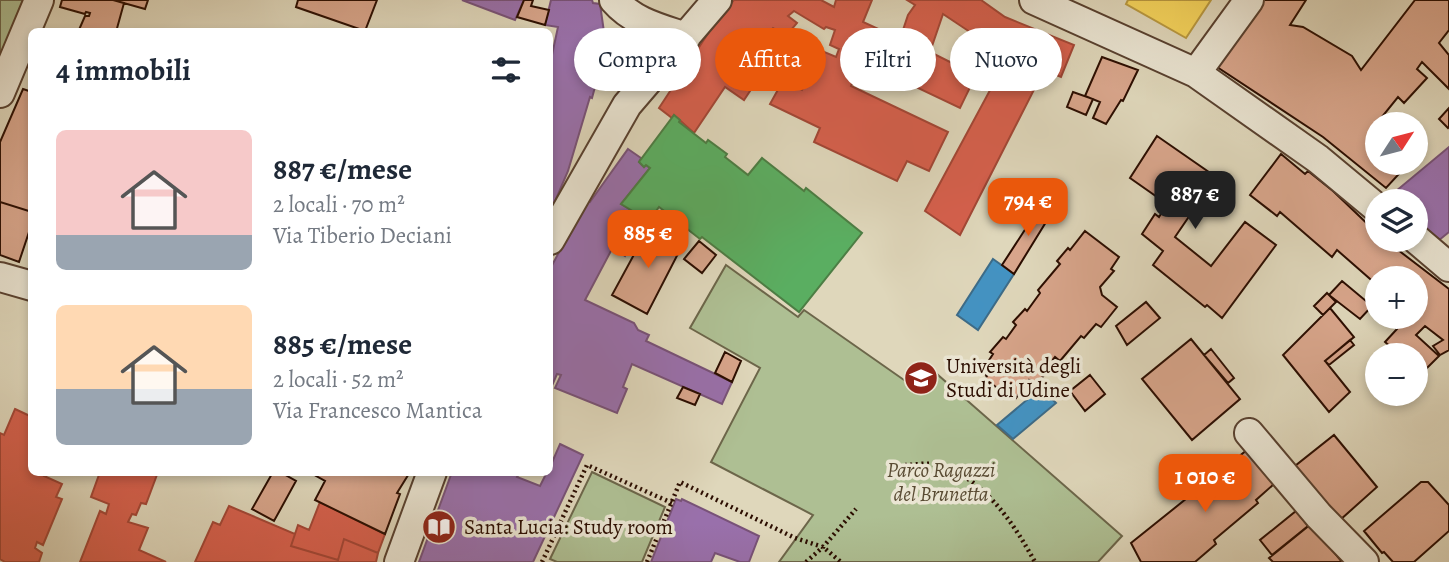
<!DOCTYPE html>
<html lang="it">
<meta charset="utf-8">
<style>
:root{--surface:#fff;--page:#f2f2f3;--text:#1f2937;--muted:#747a83;--accent:#ea580c}
body{margin:0;font-family:Alegreya,serif;background:var(--page);color:var(--text);height:100vh;display:flex;flex-direction:column;font-size:26px;white-space:nowrap}
*{box-sizing:border-box;margin:0}
p{font-size:23px;color:var(--muted)}
.icon{flex:none;width:38px;height:38px;fill:none;stroke:currentColor;stroke-width:2;stroke-linecap:round;stroke-linejoin:round}
.map{position:relative;flex:1;overflow:hidden}
.details{position:absolute;left:28px;top:28px;width:525px;height:448px;display:flex;flex-direction:column;background:var(--surface);border-radius:10px;box-shadow:0 4px 10px #0003}
.details>*{flex:none}
.hud{position:absolute;left:574px;top:28px;width:665px;height:63px;display:flex;gap:14px}
.needle{width:46px;rotate:54deg}
.tools{position:absolute;left:1365px;top:112px;display:grid;gap:14px}
.tools a{display:grid;place-items:center;width:63px;height:63px;border-radius:50%;background:var(--surface);box-shadow:0 4px 10px #0003;font-size:35px}
.price{position:absolute;translate:-50% -60px;padding:0 16px;border-radius:14px;background:var(--accent);color:#fff;font-size:23px;line-height:46px;filter:drop-shadow(0 2px 4px #0008)}
.price::after{content:'';position:absolute;left:50%;top:42px;width:21px;height:16px;margin-left:-10px;background:inherit;clip-path:polygon(0 0,100% 0,50% 100%)}
.price.current{background:#222;color:#fff}
ul{padding:0;list-style:none}
li{display:flex;align-items:center;gap:21px;height:175px;padding:0 28px}
li span{display:grid;place-items:center;flex:none;width:196px;height:140px;border-radius:10px;color:#555}
li>.icon{margin-inline-start:auto}
span .icon{width:84px;height:84px;fill:#fffc;stroke-width:1}
li b{font-size:30px}
h2{display:flex;justify-content:space-between;align-items:center;height:84px;padding:0 28px;font-size:30px}
.tag{padding:0 24px;border-radius:32px;background:var(--surface);box-shadow:0 4px 10px #0003;font-size:24px;line-height:63px}
.tag.current{background:var(--accent);color:#fff}
.map>svg:first-child{display:block}
</style>
<div class="map">
<svg width="1449" height="562" viewBox="0 0 1449 562">
<rect width="100%" height="100%" fill="#dfd7bb"/>
<filter id="stains"><feTurbulence type="fractalNoise" baseFrequency=".00286" numOctaves="4"/><feColorMatrix values="0 0 0 0 .2 0 0 0 0 .09 0 0 0 0 .02 0 0 0 .5 -.17"/></filter>
<radialGradient id="worn" r=".72"><stop offset=".6" stop-color="#630" stop-opacity="0"/><stop offset="1" stop-color="#630" stop-opacity=".3"/></radialGradient>
<!-- green -->
<path fill="#aebf93" stroke="#6c664a" stroke-width="2" d="M0 0H26L0 62Z
M726 265 798 317 804 310 914 387 930 368 1122 536 1098 562H779L813 515 711 462 760 368 690 328Z
M592 472 665 507 642 562H557L550 559Z"/>
<!-- homes -->
<path fill="#f6d55c" stroke="#b99940" stroke-width="2" d="M1128 0H1211L1186 38 1126 4Z"/>
<!-- shops -->
<path fill="#d6604d" stroke="#a34736" stroke-width="2" fill-rule="evenodd" d="M734 0H821L834 7 836 0H872L863 22 900 39 908 15 915 5 907 0H981L1005 17 1074 45 1061 77 1044 70 960 235 925 211 1009 55 988 44 943 14 930 52 976 75 960 108 851 56 846 67 857 72 851 86 948 132 929 171 907 161 897 181 814 142 820 128 770 104 780 86 743 60 734 74 752 88 744 100 725 87 694 133 674 115 672 118 659 108 709 32ZM794 11 824 29 826 27 835 30 830 45 839 49 836 57 803 43 795 59 812 68 802 90 784 82 793 64 760 42 773 28 786 36 797 23 788 16Z
M15 409 32 417V472H46L44 476 62 484 56 497 62 499 43 545 37 542 35 548 42 553 39 562H5L0 559V433L4 435Z
M100 472H158L146 504 141 503 136 515 132 514 128 522 148 528 139 550 166 562H80L100 511 106 514 109 504 91 497Z
M320 502 385 534 378 553 344 539 338 560 291 546 298 525 309 530Z
M229 506 295 534 291 546 338 560 344 539 378 553 376 562H195L213 522 220 525Z"/>
<!-- offices -->
<path fill="#9970ab" stroke="#785278" stroke-width="2" d="M462 0H524L515 20Z
M551 0H592L593 3 600 4 604 32 599 72 592 98 590 97 568 171 550 213V55H552L558 27 545 25Z
M1449 147V232L1438 241 1416 220V201H1395L1390 196Z
M628 149 641 158 639 162 644 167 646 165 650 168 621 204 638 214 632 224 640 230 625 256 613 247 585 300 634 323 638 330 649 335 646 341 732 382 722 404 632 364 623 387 627 389 617 413 555 388 561 375 557 374 550 390V269L587 200 590 202Z
M560 444 583 455 533 562H419L452 472H520L517 477 540 486 547 472H550V467Z
M676 499 681 501 682 499 759 536 749 562H740L715 553 711 562H651Z"/>
<!-- schools -->
<path fill="#4393c3" stroke="#3c6b88" stroke-width="2" d="M993 259 1014 274 978 330 957 315Z
M1041 388 1056 403 1013 439 997 425Z"/>
<!-- public -->
<path fill="#5aae61" stroke="#4c7e44" stroke-width="2" d="M674 115 680 120 679 122 706 143 708 140 727 154 725 157 748 175 762 158 804 191 806 188 862 233 799 312 702 237 700 239 659 207 649 221 621 204 650 168 646 165 644 167 639 162Z"/>
<!-- building -->
<path fill="#d8a58b" stroke="#2b0d00" stroke-width="2" d="M62 0H113L124 3 116 32H78L85 16H89L90 13 86 12 85 14 60 7Z
M113 0H148L145 9Z
M298 0H377L365 31 296 7Z
M524 0H533L531 6 549 10 545 25 517 17Z
M1257 0H1306L1290 25 1303 27 1352 56 1361 70 1415 0H1449V30L1439 43 1449 55V89L1422 62 1417 69 1427 78 1404 103 1398 97 1381 118 1389 124H1377V163H1409L1386 188 1323 137 1214 65Z
M1102 57 1138 70 1123 101 1121 100 1106 124 1093 118 1100 102 1085 96Z
M23 89 32 92V212L0 202V142Z
M1073 92 1093 99 1086 115 1067 107Z
M1449 108V127L1448 128 1439 119Z
M1157 136 1216 177 1175 237 1211 266 1245 222 1276 245 1222 318 1207 305 1205 307 1153 265 1163 251 1142 234 1155 214 1159 217 1167 204 1130 178Z
M1281 154 1305 174 1308 171 1333 191 1377 233V240H1385L1449 289V350L1440 355 1433 346 1443 340 1425 326 1416 335 1439 356 1421 374 1416 370V355H1400L1385 342 1397 329 1385 317H1416V278H1377V285L1337 250 1332 257 1280 212 1277 216 1250 195Z
M0 202 32 212V223L19 262 0 255Z
M1043 202 1054 209 1014 274 1002 265Z
M649 227 683 244 647 314 612 295Z
M1085 231 1119 257 1111 269 1114 271 1100 287 1102 295 1117 307 1101 327 1096 324 1084 338 1081 336 1060 361 1055 357 1048 366 1049 369 1036 385 1029 380 1016 398 1002 387 1000 390 985 379 987 376 982 371 993 354 990 352 1003 337 1006 339 1016 325 1013 322 1025 309 1027 311 1040 293 1038 290 1060 264 1057 261 1068 248 1070 250Z
M699 241 716 255 702 273 684 259Z
M1342 281 1372 306 1360 319 1329 295Z
M1327 293 1336 302 1323 315 1314 306Z
M1146 302 1160 318 1127 345 1116 326Z
M1330 308 1354 337 1325 361 1350 392 1329 412 1283 355Z
M1191 339 1240 399 1192 440 1142 379Z
M1350 340 1354 345 1329 365 1325 361Z
M1211 349 1234 378 1228 383 1204 355Z
M725 352 741 361 732 382 715 373Z
M1090 375 1105 394 1085 411 1070 391Z
M683 387 700 394 695 405 677 398Z
M1334 435 1377 487 1340 520 1295 466Z
M1247 450 1274 484 1256 500 1258 503 1214 540 1216 544 1195 562H1141L1131 543Z
M273 472H280L296 481 274 521 252 509Z
M309 472H410L397 493 400 494 385 534 315 500 325 481Z
M1421 482H1428L1449 505V531L1414 562H1393L1384 552 1382 553 1364 531Z
M1296 511 1308 526 1272 555 1260 540Z
M1311 524 1342 562H1273L1269 558Z"/>
<g fill="none" stroke-linecap="round" stroke-linejoin="round">
<!-- minor casing -->
<g stroke="#58402f" stroke-width="32">
<path id="minor" d="M614 0C633 22 659 28 686 37
M1034 0 1196 73 1318 159 1377 208
M1196 73 1249 0
M0 93 39 0
M1416 239 1449 267
M550 240 627 105 717 0
M0 277 32 286
M1249 433 1319 516 1364 562
M399 562 432 472"/>
</g>
<!-- path -->
<path stroke="#2b0d00" stroke-width="4.5" stroke-dasharray="2 3.5" stroke-linecap="butt" d="M905 465C915 465 928 462 937 465 983 477 1013 522 1035 562
M542 562 587 465 672 503
M647 562 680 482 795 538 823 547 841 562
M806 562 823 547 856 509"/>
<!-- minor -->
<use href="#minor" stroke="#eae5d3" stroke-width="28"/>
</g>
<!-- icons -->
<defs>
<g id="university-disc" transform="scale(1.75)"><circle r="9.5" fill="#8f2418" stroke="#eae5d3"/><path d="M0-5L7-2L0 1L-7-2ZM-4 1L0 2.5L4 1V4Q0 6-4 4Z" fill="#fff"/></g>
<g id="library-disc" transform="scale(1.75)"><circle r="9.5" fill="#8f2418" stroke="#eae5d3"/><path d="M-6-4Q-3-5.5-.7-3.5V5Q-3 3-6 4ZM6-4Q3-5.5 .7-3.5V5Q3 3 6 4Z" fill="#fff"/></g>
</defs>
<g fill-rule="evenodd">
<use href="#university-disc" x="921" y="378"/>
<use href="#library-disc" x="439" y="527"/>
</g>
<g text-anchor="middle" stroke-width="7" stroke-linejoin="round" paint-order="stroke">
<!-- poi labels -->
<g font-size="21" fill="#2b0d00" stroke="#eae5d3" text-anchor="start">
<text x="946" y="373">Università degli<tspan x="946" dy="24">Studi di Udine</tspan></text>
<text x="464" y="534">Santa Lucia: Study room</text>
</g>
<!-- park labels -->
<g font-size="21" font-style="italic" fill="#594b33" stroke="#eae5d3">
<text x="941" y="477">Parco Ragazzi<tspan x="941" dy="24">del Brunetta</tspan></text>
</g>
</g>
<rect width="100%" height="100%" filter="url(#stains)"/>
<rect width="100%" height="100%" fill="url(#worn)"/>
</svg>
<div class="tools">
<a><svg class="needle" viewBox="-14 -14 28 28"><path d="M0-13l5 13h-10z" fill="#e53935"/><path d="M0 13l5-13h-10z" fill="#747a83"/></svg></a>
<a><svg class="icon" aria-label="layers" viewBox="0 0 24 24"><path d="M12 4l9 5-9 5-9-5zM3 14l9 5 9-5"/></svg></a>
<a>+</a>
<a>−</a>
</div>
<b class="price current" style="left:1195px;top:231px">887 €</b>
<b class="price" style="left:1028px;top:238px">794 €</b>
<b class="price" style="left:648px;top:270px">885 €</b>
<b class="price" style="left:1205px;top:514px">1 010 €</b>
<div class="hud">
<a class="tag">Compra</a>
<a class="tag current">Affitta</a>
<a class="tag">Filtri</a>
<a class="tag">Nuovo</a>
</div>
<section class="details">
<h2>4 immobili<svg class="icon" aria-label="filters" viewBox="0 0 24 24"><path d="M4 7h16M4 17h16"/><circle cx="9" cy="7" r="2"/><circle cx="15" cy="17" r="2"/></svg></h2>
<ul>
<li><span style="background:linear-gradient(#f6c9c9 75%,#9aa5b1 0)"><svg class="icon" aria-label="home" viewBox="0 0 24 24"><path d="M3 11l9-7 9 7M6 9v11h12V9"/></svg></span><div><b>887 €/mese</b><p>2 locali · 70 m²</p><p>Via Tiberio Deciani</p></div></li>
<li><span style="background:linear-gradient(#ffd9b3 60%,#9aa5b1 0)"><svg class="icon" aria-label="home" viewBox="0 0 24 24"><path d="M3 11l9-7 9 7M6 9v11h12V9"/></svg></span><div><b>885 €/mese</b><p>2 locali · 52 m²</p><p>Via Francesco Mantica</p></div></li>
</ul>
</section>
</div>
